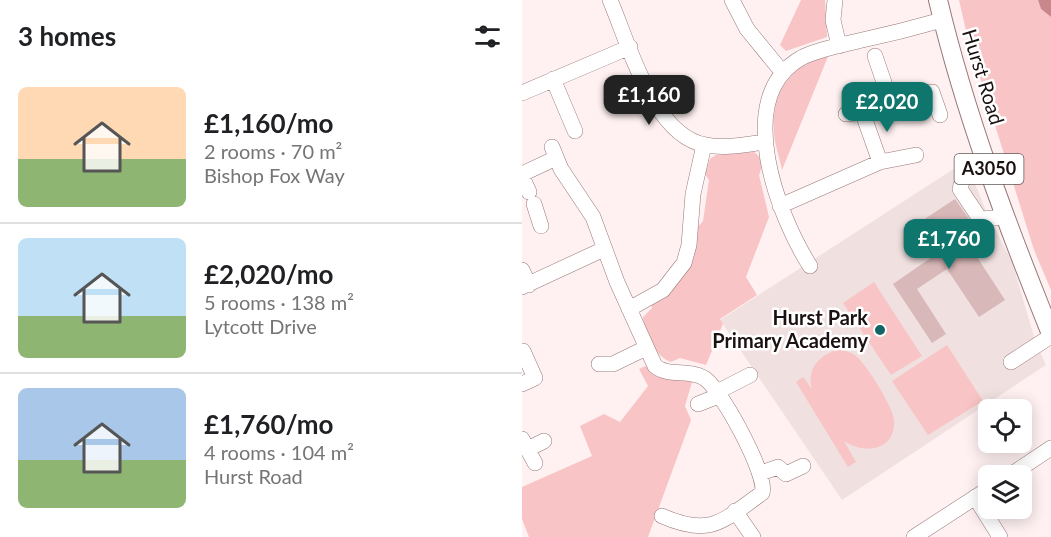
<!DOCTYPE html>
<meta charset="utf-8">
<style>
:root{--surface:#fff;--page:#f6f6f6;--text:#202124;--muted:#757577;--line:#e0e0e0;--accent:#0f766e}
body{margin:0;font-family:Lato,sans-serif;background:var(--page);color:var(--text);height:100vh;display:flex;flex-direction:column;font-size:22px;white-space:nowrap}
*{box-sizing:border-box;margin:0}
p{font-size:20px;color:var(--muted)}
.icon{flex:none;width:33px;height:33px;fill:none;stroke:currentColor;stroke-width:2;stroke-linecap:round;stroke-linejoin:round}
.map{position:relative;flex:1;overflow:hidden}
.side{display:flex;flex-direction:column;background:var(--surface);width:522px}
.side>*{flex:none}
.fabs{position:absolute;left:456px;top:399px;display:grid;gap:12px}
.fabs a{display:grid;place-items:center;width:54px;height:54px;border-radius:9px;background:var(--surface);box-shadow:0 3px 15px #0003;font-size:30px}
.price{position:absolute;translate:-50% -51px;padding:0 14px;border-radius:12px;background:var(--accent);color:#fff;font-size:20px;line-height:39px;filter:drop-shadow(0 2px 3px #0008)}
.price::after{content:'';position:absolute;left:50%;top:36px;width:18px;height:14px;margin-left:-9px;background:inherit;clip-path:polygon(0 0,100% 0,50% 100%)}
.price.on{background:#222;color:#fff}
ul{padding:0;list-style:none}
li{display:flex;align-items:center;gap:18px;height:150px;padding:0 18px}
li+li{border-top:2px solid var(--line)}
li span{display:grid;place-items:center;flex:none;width:168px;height:120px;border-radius:9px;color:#555}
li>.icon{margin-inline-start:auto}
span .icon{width:72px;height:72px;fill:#fffc;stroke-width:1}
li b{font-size:26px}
h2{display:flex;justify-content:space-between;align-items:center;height:72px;padding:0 18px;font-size:26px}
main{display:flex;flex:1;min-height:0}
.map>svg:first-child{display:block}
</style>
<main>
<section class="side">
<h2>3 homes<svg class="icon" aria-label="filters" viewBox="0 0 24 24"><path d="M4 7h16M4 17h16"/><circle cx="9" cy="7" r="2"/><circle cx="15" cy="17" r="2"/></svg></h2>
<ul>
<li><span style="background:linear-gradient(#ffd9b3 60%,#8fb573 0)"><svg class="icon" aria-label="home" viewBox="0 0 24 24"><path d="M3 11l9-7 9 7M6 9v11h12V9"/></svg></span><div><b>£1,160/mo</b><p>2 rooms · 70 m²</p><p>Bishop Fox Way</p></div></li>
<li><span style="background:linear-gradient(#bfe0f5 65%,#8fb573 0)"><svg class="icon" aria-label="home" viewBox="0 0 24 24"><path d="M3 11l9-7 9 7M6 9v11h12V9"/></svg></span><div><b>£2,020/mo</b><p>5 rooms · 138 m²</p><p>Lytcott Drive</p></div></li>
<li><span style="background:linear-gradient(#a9c7e8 60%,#8fb573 0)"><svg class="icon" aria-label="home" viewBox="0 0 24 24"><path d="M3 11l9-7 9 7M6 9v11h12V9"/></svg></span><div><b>£1,760/mo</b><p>4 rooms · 104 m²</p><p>Hurst Road</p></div></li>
</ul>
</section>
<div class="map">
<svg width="529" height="537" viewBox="0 0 529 537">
<rect width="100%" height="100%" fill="#fff1f1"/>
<!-- built -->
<path fill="#f1e0e0" d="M444 161 464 211 490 262 513 340 524 365 320 500 198 320Z"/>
<!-- green -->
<path fill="#f8c4c5" d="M279 0H303L305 37 264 51 258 45Z
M437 0H516L519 9 529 17V290L512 250 446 39Z
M307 54 260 170C258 159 253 146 252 134 248 94 269 64 307 54Z
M232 152C240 157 241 167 237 175L247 217 224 277 235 295 198 319 201 324 184 365 158 358 149 362C133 357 122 333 121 317L130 308 129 305 149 291 166 268 173 230 181 221 187 180 183 174 188 159 194 155Z
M352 282 400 356 369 375 321 303Z
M425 345 461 401 406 435 370 381Z
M317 349C323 351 329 352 334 356 345 365 371 407 372 420 374 452 341 454 322 441L334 462 326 467 274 382 281 377 290 389C284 368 298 355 317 349Z
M123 366 139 377 170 382 163 406 169 420 126 537H7L0 519V487L70 456 58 426 82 414 98 422 126 386 117 369Z"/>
<!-- water -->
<path fill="#c8878a" d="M516 0H529V17L519 9Z"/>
<!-- building -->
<path fill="#d9b8b9" d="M433 199 454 229 442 237 483 300 457 317 425 269 395 289 424 334 410 343 371 284 426 246 415 230 404 237 395 224Z"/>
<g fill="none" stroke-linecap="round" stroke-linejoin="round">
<!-- minor casing -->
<g stroke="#977879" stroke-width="16">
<path id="minor" d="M88 0C107 44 131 136 184 145 204 149 225 144 244 142
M210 0 225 29 261 73
M313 0 311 20 317 46
M353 56 368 100
M31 79 53 131
M0 93 108 47
M399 93 410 92 418 115
M324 114C347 114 365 100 389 97
M341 114 358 162
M30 147 39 169 71 217 95 282 133 366C146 377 167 369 182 378 198 387 247 477 240 493 200 522 188 537 140 516
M0 174 34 158
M0 177 7 192
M441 178 438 189 458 219 474 218 482 211
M12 204 19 226
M258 206 358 162 394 155
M288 266C256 216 210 97 279 58 296 49 317 46 336 41 364 35 392 28 420 20
M0 270 7 285
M0 287 82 249
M107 309 141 290 162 263 167 245 171 194 182 145
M489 362 529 336
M77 364H91L124 348
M0 384 13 378 1 351
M197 391 228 375
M176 404 199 395
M0 439 13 463
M6 449 22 441
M239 473 256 467 264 474 281 466
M487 476 529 448
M453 497 478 537
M213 511 231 537
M392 537 466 489"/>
</g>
<!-- major casing -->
<g stroke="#977879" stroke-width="20">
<path id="major" d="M416 0C443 114 485 225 529 334"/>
</g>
<!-- minor -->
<use href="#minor" stroke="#fff" stroke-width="15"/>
<!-- major -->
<use href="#major" stroke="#fff" stroke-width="18"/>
</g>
<!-- markers -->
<circle fill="#146465" stroke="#fff" stroke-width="2" cx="358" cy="330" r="6"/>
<g text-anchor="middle" stroke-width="5" stroke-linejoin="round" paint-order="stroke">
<!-- shield labels -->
<rect fill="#fff" stroke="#605858" stroke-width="1.5" x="432.5" y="154" width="69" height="30" rx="4.5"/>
<g font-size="18" font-weight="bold" fill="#1c1111">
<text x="467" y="175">A3050</text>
</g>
<!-- street labels -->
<g font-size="20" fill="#1c1111" stroke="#fff">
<text transform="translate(461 77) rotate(73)" y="7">Hurst Road</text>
</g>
<!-- poi labels -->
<g font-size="20" font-weight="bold" fill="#1c1111" stroke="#fff" text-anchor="end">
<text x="346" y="325">Hurst Park<tspan x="346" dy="23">Primary Academy</tspan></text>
</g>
</g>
</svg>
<div class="fabs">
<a><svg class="icon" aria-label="locate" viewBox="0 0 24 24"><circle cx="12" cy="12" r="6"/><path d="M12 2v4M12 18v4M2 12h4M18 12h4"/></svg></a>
<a><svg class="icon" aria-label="layers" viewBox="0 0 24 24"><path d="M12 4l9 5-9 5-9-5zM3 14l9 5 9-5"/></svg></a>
</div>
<b class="price on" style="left:127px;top:126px">£1,160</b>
<b class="price" style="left:365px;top:133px">£2,020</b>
<b class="price" style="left:427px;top:270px">£1,760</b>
</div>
</main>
